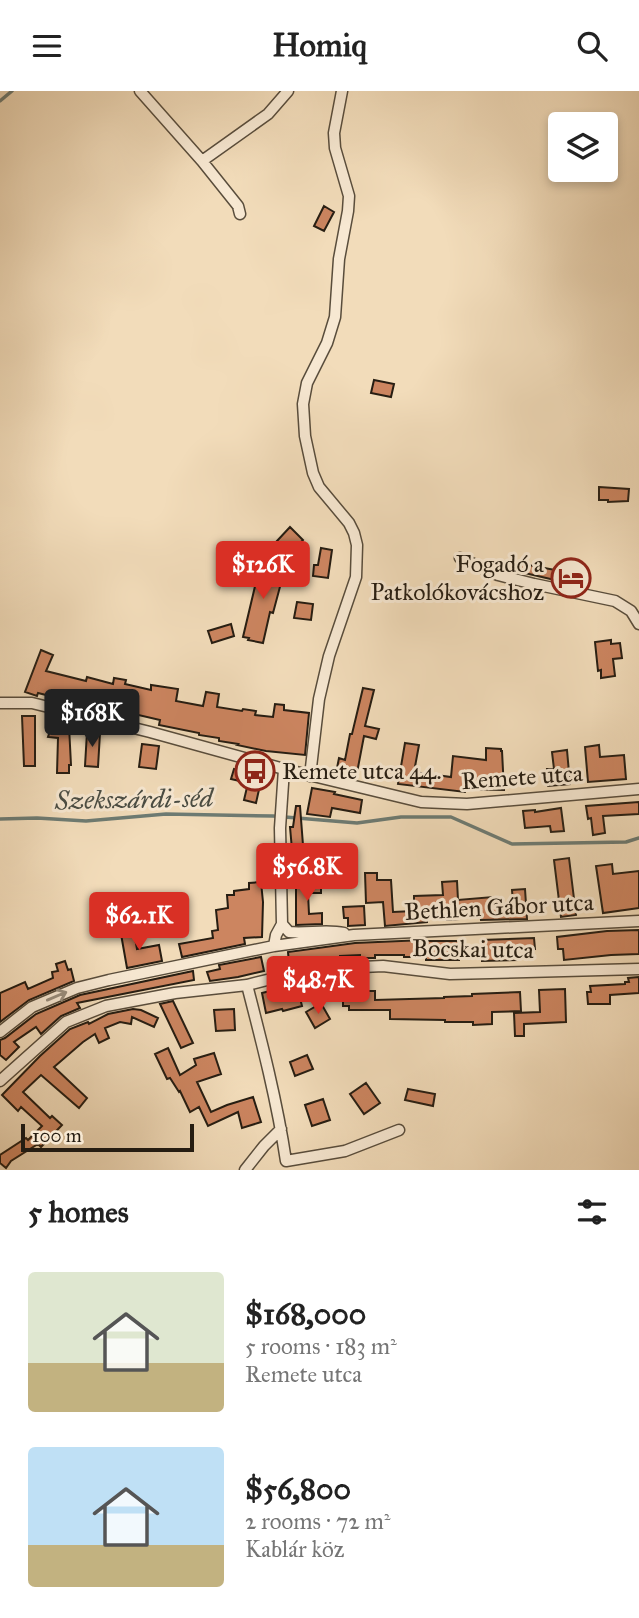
<!DOCTYPE html>
<meta charset="utf-8">
<style>
:root{--surface:#fff;--page:#f2f2f2;--text:#222;--muted:#767676;--accent:#d93025}
body{margin:0;font-family:"IM FELL Great Primer",serif;background:var(--page);color:var(--text);height:100vh;display:flex;flex-direction:column;font-size:26px;white-space:nowrap}
*{box-sizing:border-box;margin:0}
p{font-size:23px;color:var(--muted)}
.icon{flex:none;width:38px;height:38px;fill:none;stroke:currentColor;stroke-width:2;stroke-linecap:round;stroke-linejoin:round}
.map{position:relative;height:1079px;overflow:hidden}
.side{display:flex;flex-direction:column;background:var(--surface);flex:1}
.side>*{flex:none}
.fabs{position:absolute;left:548px;top:21px;display:grid;gap:14px}
.fabs a{display:grid;place-items:center;width:70px;height:70px;border-radius:7px;background:var(--surface);box-shadow:0 4px 10px #0003;font-size:35px}
.scale{position:absolute;left:21px;bottom:18px;width:173px;box-sizing:border-box;padding-left:7px;border:4px solid #261d12;border-top:0;font-size:19px;line-height:24px;white-space:nowrap;color:#261d12;-webkit-text-stroke:5px #f7e8d2;paint-order:stroke}
.price{position:absolute;translate:-50% -60px;padding:0 16px;border-radius:7px;background:var(--accent);color:#fff;font-size:23px;line-height:46px;filter:drop-shadow(0 2px 4px #0008)}
.price::after{content:'';position:absolute;left:50%;top:42px;width:21px;height:16px;margin-left:-10px;background:inherit;clip-path:polygon(0 0,100% 0,50% 100%)}
.price.current{background:#222;color:#fff}
ul{padding:0;list-style:none}
li{display:flex;align-items:center;gap:21px;height:175px;padding:0 28px}
li span{display:grid;place-items:center;flex:none;width:196px;height:140px;border-radius:7px;color:#555}
li>.icon{margin-inline-start:auto}
span .icon{width:84px;height:84px;fill:#fffc;stroke-width:1}
li b{font-size:30px}
h2{display:flex;justify-content:space-between;align-items:center;height:84px;padding:0 28px;font-size:30px}
header{display:flex;justify-content:space-between;align-items:center;height:91px;padding:0 28px;background:var(--surface);font-size:32px;font-weight:700}
.map>svg:first-child{display:block}
</style>
<header><svg class="icon" aria-label="menu" viewBox="0 0 24 24"><path d="M4 6h16M4 12h16M4 18h16"/></svg>Homiq<svg class="icon" aria-label="search" viewBox="0 0 24 24"><circle cx="10" cy="10" r="6"/><path d="M15 15l6 6"/></svg></header>
<div class="map">
<svg width="639" height="1079" viewBox="0 0 639 1079">
<rect width="100%" height="100%" fill="#f2dcba"/>
<filter id="stains"><feTurbulence type="fractalNoise" baseFrequency=".00286" numOctaves="4"/><feColorMatrix values="0 0 0 0 .2 0 0 0 0 .09 0 0 0 0 .02 0 0 0 .5 -.17"/></filter>
<radialGradient id="worn" r=".72"><stop offset=".6" stop-color="#630" stop-opacity="0"/><stop offset="1" stop-color="#630" stop-opacity=".3"/></radialGradient>
<g fill="none" stroke-linecap="round" stroke-linejoin="round">
<!-- stream -->
<path stroke="#6d7b73" stroke-width="3.5" d="M0 10 12 0
M0 728 37 727 86 730 166 723 273 725 357 732 401 726H451L512 753 626 751 639 747"/>
</g>
<!-- building -->
<path fill="#cc8560" stroke="#261d12" stroke-width="2" d="M324 115 334 121 324 140 314 135Z
M374 289 394 293 391 306 371 302Z
M599 396 629 398 628 410 608 411V409H599Z
M290 436 303 449 289 464 276 451Z
M321 457 332 459 328 487 313 485 314 474H318Z
M261 470 285 477 273 522 270 521 263 552 248 549 249 547 243 546Z
M518 472 587 485 585 496 516 480Z
M297 511 313 513 311 529 294 527Z
M231 533 234 545 212 552 208 540Z
M611 549V553L620 552 622 567 613 568 615 585 601 587V579L598 580 595 551Z
M41 559 53 564 46 580 86 590 87 586 113 593 114 587 126 589 125 593 151 599V594L178 598 176 610 203 615 206 601 219 603 217 616 242 620 243 618 256 620 255 624 273 626 275 613 284 614V619L309 622 305 664 266 660 237 654 238 653 219 650V647L199 644V642L159 634 160 629 134 623V621L92 614 67 606 66 609 38 602 37 605 25 601Z
M363 597 374 599 365 635 379 638 376 648 364 645 356 687 336 682 339 667 345 669 350 643H352Z
M22 625H35V675H24Z
M53 631 69 635 71 674H69V682H57L58 647 48 646Z
M87 641 100 642 98 676 85 675Z
M405 652 419 654 414 681 451 686 453 665 486 669V657L501 658V660H502L504 699 466 698 465 701 398 693Z
M142 653 159 655 156 678 139 676Z
M599 654 600 666 624 664 626 688 588 691 585 656Z
M567 659 570 693 548 695 547 678H554L552 661Z
M234 678 262 685 256 712 244 709 248 692 231 688Z
M312 697 335 701 334 703 362 709 360 722 332 717 330 726 307 723Z
M639 711V723L603 725 605 742 593 744 591 727 588 728 586 715Z
M296 715H300L303 754H309V759H319L320 770H293L290 736H293Z
M561 717 564 740 551 741 550 735 525 737 523 720 535 719V721Z
M569 767 576 824 561 826 554 769Z
M612 773 613 783 639 780V817L603 822 596 775Z
M365 782H377V789H391L393 821 414 820V805L443 804 442 791 457 790 458 809 493 806 494 813 513 812 512 799 525 798 527 828 481 829 480 819 477 820V816L459 818V828L446 829V825L427 826V831L385 835 383 811 366 812Z
M321 790V802H308L309 823 322 822V833L296 834V791Z
M261 791 263 811 262 846 244 847 245 853 182 866 179 853 213 847 212 840 218 839 216 819 228 817 227 804H234V800L249 798V792Z
M364 815 365 834 348 835V827H344L343 816Z
M639 839V863L611 864 564 869 563 858H558L557 846 607 840Z
M134 841 137 858 159 854 162 870 127 877 121 843Z
M534 847 535 858 517 859 518 869 482 870V849Z
M424 849V850H459V869H426V866H404V864H375V867H360V864L340 865V868L289 872 288 861 355 852Z
M261 866 264 880 238 886 210 890 207 881 220 878 219 874Z
M65 870 68 879 71 878 74 890 29 909 0 931V902L25 891 28 898 53 887 52 881 58 880 56 873Z
M193 880 194 889 77 912 80 917 61 925 41 943 36 936 14 951 19 956 6 969 0 964V949L5 947 36 923 80 904Z
M639 886V902L610 904V913H588L587 901H591L590 895 625 893V891H629L628 887Z
M565 898 566 931 524 933V945H515L514 922 540 921 539 899Z
M274 899 276 908 299 903 302 915 283 920 282 918 266 922 262 902Z
M351 900H375V909L444 907V906L472 905V903L520 901 521 920 492 921V933L473 934V931H445V929L390 928V919H349V915H343V903H351Z
M173 910 193 952 181 957 160 913Z
M318 914H322L330 928 315 937 306 921Z
M133 918 141 919 158 927 154 936 132 926 131 933 120 931 105 937 109 947 99 952 95 943 83 951 54 976 87 1007 79 1017 41 984 23 1001 50 1027 52 1025 62 1034 41 1056 38 1053 11 1070 6 1077 0 1072V1064L26 1047 28 1049 42 1035 21 1016 18 1020 2 1004 40 965 70 938 88 931 89 933 108 923Z
M234 918 235 939 216 940 214 919Z
M168 957 180 984 196 974 194 968 214 962 221 983 197 991 211 1021 227 1014 253 1006 261 1031 242 1037 238 1021 208 1035 199 1016 190 1021 180 1000 179 1001 170 987 167 988 155 963Z
M307 964 313 978 295 985 290 971Z
M366 992 380 1012 364 1023 350 1003Z
M408 998 435 1003 433 1015 405 1009Z
M323 1008 330 1029 312 1035 305 1014Z"/>
<g fill="none" stroke-linecap="round" stroke-linejoin="round">
<!-- minor casing -->
<g stroke="#594d3c" stroke-width="13">
<path id="minor" d="M140 0 202 70 238 115 240 123
M202 70 268 23 288 0
M460 467 498 484 534 493 615 510 631 520 639 533
M0 612H32L150 641 284 678 421 711 467 713 639 698
M310 685 319 608 329 565 356 486 357 454 354 442 349 432 319 396 313 382 305 345 303 313 307 292 327 252 335 226 339 168 348 120 349 105 335 57 334 42 342 0
M282 833 289 841C307 843 326 838 344 842
M274 855 276 844 282 833 280 737 284 678
M247 894C262 952 277 1010 286 1070L345 1060 399 1039
M0 941 32 916 77 897 109 889 274 855 354 844 639 830
M0 990 66 931 106 915 175 902 247 894 271 888 321 878 383 875 450 883 639 878
M245 1079 264 1055 281 1038"/>
</g>
<!-- minor -->
<use href="#minor" stroke="#f7e8d2" stroke-width="10"/>
</g>
<!-- one-way arrows -->
<defs><path id="oneway-shaft" d="M-6 0H5M1.5-3L5.5 0L1.5 3" fill="none" stroke-width="1.6" stroke-linecap="round" stroke-linejoin="round" transform="scale(1.75)"/></defs>
<use stroke="#998d7c" href="#oneway-shaft" transform="translate(57 905) rotate(-23)"/>
<!-- icons -->
<defs>
<g id="hotel-ring" transform="scale(2.0125)"><circle r="9.5" fill="#f7e8d2" stroke="#8f2418" stroke-width="1.5"/><path d="M-6-4.5h1.5V1H6V5H4.5V3h-9V5H-6ZM-4 0a1.8 1.8 0 1 1 3.6 0ZM.5 0V-2.5h3Q6-2.5 6 0Z" fill="#8f2418"/></g>
<g id="bus-ring" transform="scale(2.0125)"><circle r="9.5" fill="#f7e8d2" stroke="#8f2418" stroke-width="1.5"/><path d="M-5-6H5V4H4V6H2V4H-2V6H-4V4H-5ZM-3.5-4V0h7V-4ZM-3.5 1.2v1.5H-2V1.2ZM2 1.2v1.5H3.5V1.2Z" fill="#8f2418"/></g>
</defs>
<g fill-rule="evenodd">
<use href="#hotel-ring" x="571" y="487"/>
<use href="#bus-ring" x="255" y="680"/>
</g>
<g text-anchor="middle" stroke-width="6" stroke-linejoin="round" paint-order="stroke">
<!-- poi labels -->
<g font-size="24" fill="#261d12" stroke="#f7e8d2" text-anchor="end">
<text x="544" y="481">Fogadó a<tspan x="544" dy="28">Patkolókovácshoz</tspan></text>
<text x="282" y="688" text-anchor="start">Remete utca 44.</text>
</g>
<!-- street labels -->
<g font-size="24" fill="#261d12" stroke="#f7e8d2">
<text transform="translate(522 686) rotate(-4)" y="8">Remete utca</text>
<text transform="translate(499 816) rotate(-3)" y="8">Bethlen Gábor utca</text>
<text transform="translate(473 858) rotate(1)" y="8">Bocskai utca</text>
</g>
<!-- water labels -->
<g font-size="26" font-style="italic" fill="#494c43" stroke="#f7e8d2">
<text transform="translate(134 708) rotate(-1)" y="9">Szekszárdi-séd</text>
</g>
</g>
<rect width="100%" height="100%" filter="url(#stains)"/>
<rect width="100%" height="100%" fill="url(#worn)"/>
</svg>
<div class="fabs">
<a><svg class="icon" aria-label="layers" viewBox="0 0 24 24"><path d="M12 4l9 5-9 5-9-5zM3 14l9 5 9-5"/></svg></a>
</div>
<div class="scale">100 m</div>
<b class="price" style="left:263px;top:510px">$126K</b>
<b class="price current" style="left:92px;top:658px">$168K</b>
<b class="price" style="left:307px;top:812px">$56.8K</b>
<b class="price" style="left:139px;top:861px">$62.1K</b>
<b class="price" style="left:318px;top:925px">$48.7K</b>
</div>
<section class="side">
<h2>5 homes<svg class="icon" aria-label="filters" viewBox="0 0 24 24"><path d="M4 7h16M4 17h16"/><circle cx="9" cy="7" r="2"/><circle cx="15" cy="17" r="2"/></svg></h2>
<ul>
<li><span style="background:linear-gradient(#dfe7d0 65%,#c2b280 0)"><svg class="icon" aria-label="home" viewBox="0 0 24 24"><path d="M3 11l9-7 9 7M6 9v11h12V9"/></svg></span><div><b>$168,000</b><p>5 rooms · 183 m²</p><p>Remete utca</p></div></li>
<li><span style="background:linear-gradient(#bfe0f5 70%,#c2b280 0)"><svg class="icon" aria-label="home" viewBox="0 0 24 24"><path d="M3 11l9-7 9 7M6 9v11h12V9"/></svg></span><div><b>$56,800</b><p>2 rooms · 72 m²</p><p>Kablár köz</p></div></li>
</ul>
</section>
